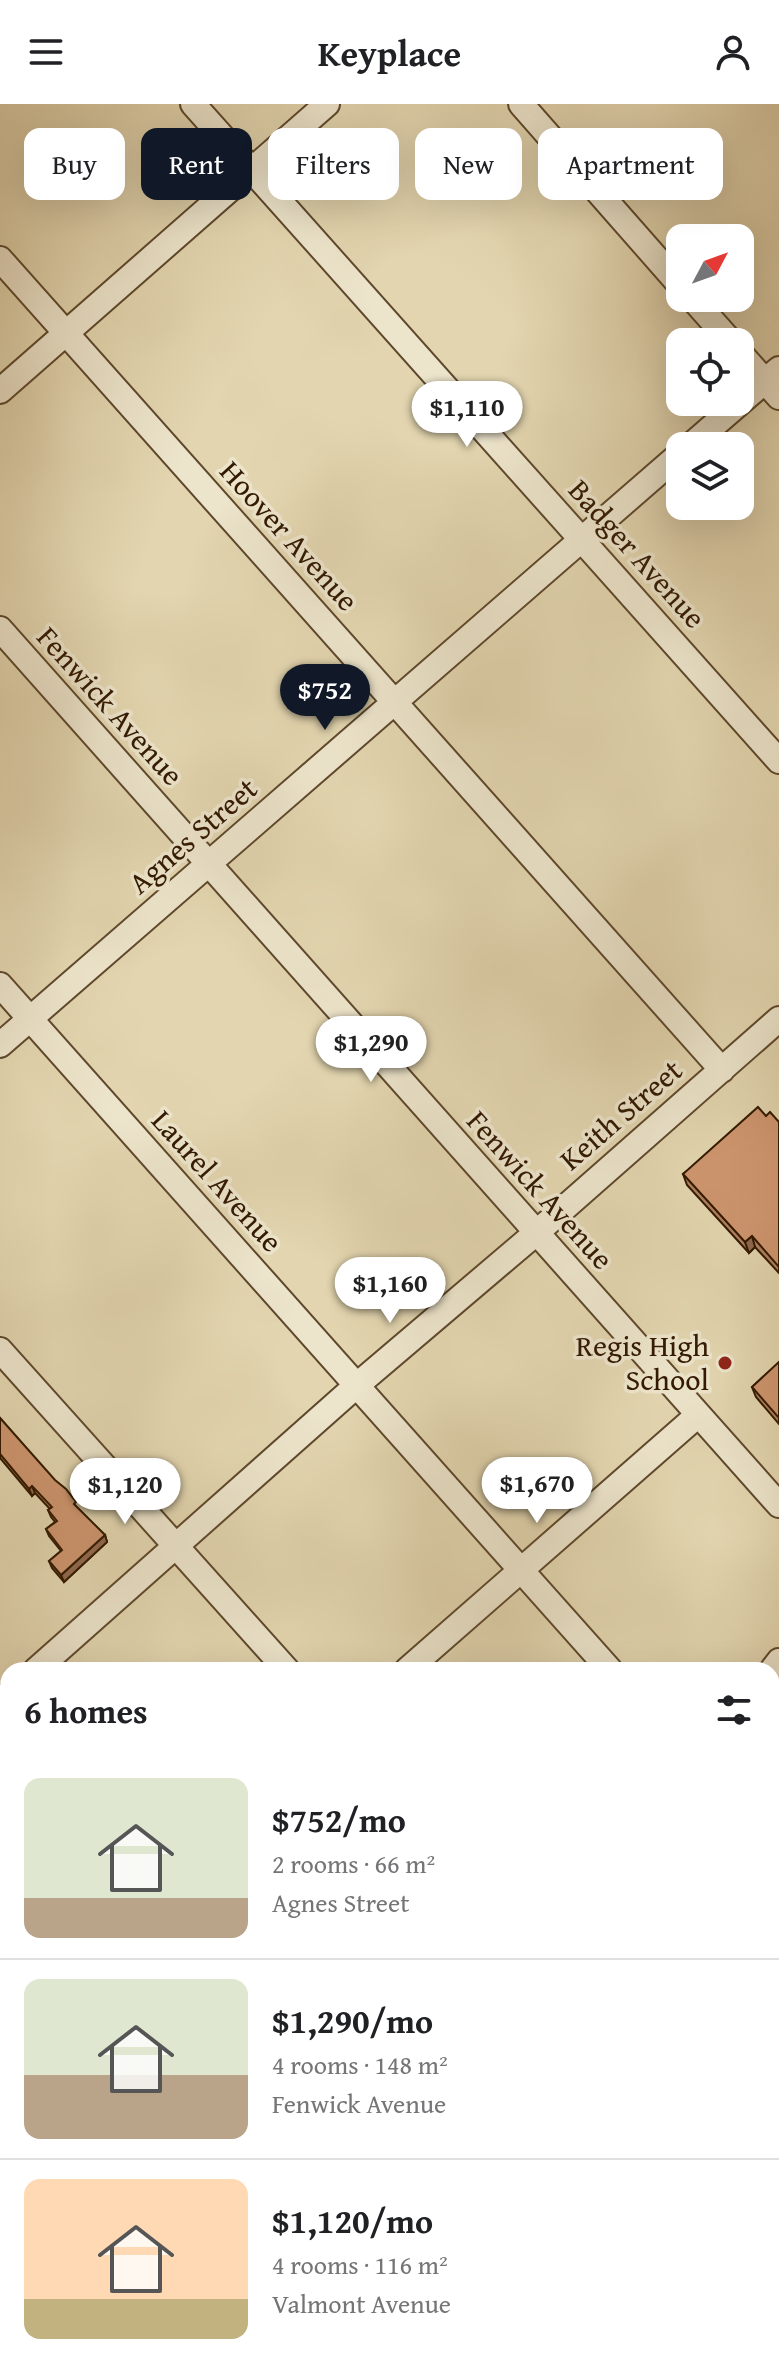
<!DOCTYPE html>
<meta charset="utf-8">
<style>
:root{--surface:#fff;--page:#f2f2f2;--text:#202124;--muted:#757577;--line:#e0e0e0;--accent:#111827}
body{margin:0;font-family:"Gentium Book Plus",serif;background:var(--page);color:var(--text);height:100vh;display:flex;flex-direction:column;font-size:30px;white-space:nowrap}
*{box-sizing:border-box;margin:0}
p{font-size:26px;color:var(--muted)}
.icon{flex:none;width:44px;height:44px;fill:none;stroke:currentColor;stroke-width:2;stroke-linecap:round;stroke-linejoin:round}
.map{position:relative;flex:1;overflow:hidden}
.drawer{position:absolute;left:0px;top:1558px;width:780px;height:714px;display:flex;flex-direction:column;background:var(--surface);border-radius:24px 24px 0 0;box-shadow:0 8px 32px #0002}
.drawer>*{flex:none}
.guide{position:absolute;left:24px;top:24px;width:732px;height:72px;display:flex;gap:16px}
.needle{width:52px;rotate:49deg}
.tools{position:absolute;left:666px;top:120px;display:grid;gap:16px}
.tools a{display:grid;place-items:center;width:88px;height:88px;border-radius:16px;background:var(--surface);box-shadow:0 8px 32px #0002;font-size:40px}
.price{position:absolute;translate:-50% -68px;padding:0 18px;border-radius:28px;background:#fff;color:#222;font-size:26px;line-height:52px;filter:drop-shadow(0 2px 4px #0008)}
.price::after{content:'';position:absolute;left:50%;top:48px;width:24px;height:18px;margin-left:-12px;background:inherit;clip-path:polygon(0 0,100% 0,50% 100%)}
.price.selected{background:var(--accent);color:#fff}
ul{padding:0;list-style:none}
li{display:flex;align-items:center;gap:24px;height:200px;padding:0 24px}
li+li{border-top:2px solid var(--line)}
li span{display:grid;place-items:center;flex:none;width:224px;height:160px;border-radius:16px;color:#555}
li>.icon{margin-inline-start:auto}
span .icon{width:96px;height:96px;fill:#fffc;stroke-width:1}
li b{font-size:34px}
h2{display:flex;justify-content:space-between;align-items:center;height:96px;padding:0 24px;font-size:34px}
.pill{padding:0 28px;border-radius:16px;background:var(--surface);box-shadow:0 8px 32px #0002;font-size:28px;line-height:72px}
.pill.selected{background:var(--accent);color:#fff}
header{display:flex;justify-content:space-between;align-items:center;height:104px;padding:0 24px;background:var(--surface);font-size:36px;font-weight:800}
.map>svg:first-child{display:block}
</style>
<header><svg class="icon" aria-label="menu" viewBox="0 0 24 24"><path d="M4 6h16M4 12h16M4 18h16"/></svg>Keyplace<svg class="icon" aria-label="person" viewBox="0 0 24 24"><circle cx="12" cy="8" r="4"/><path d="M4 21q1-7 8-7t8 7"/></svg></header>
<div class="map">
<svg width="779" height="2271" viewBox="0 0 779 2271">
<rect width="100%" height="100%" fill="#e2d5af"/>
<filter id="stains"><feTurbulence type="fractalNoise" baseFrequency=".0025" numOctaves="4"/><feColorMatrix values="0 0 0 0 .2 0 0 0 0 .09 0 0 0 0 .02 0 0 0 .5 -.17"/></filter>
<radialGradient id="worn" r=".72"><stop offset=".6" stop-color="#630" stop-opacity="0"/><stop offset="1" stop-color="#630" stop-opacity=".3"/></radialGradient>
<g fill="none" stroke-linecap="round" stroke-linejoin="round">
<!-- minor casing -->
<g stroke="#5e482c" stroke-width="28">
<path id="minor" d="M193 0 779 657
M521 0 680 181
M0 155 722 966
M692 194 731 238
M740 249 779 293
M0 287 327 0
M690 342 779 265
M0 525 779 1401
M0 881 610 1566
M0 941 680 350
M0 1246 287 1566
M36 1566 356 1282 536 1129 779 915
M407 1566 698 1311
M772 1566 779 1557
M0 1598 8 1591
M0 1629 8 1638
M0 1923 8 1916
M772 1969 779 1958
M0 2064 8 2056
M772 2109 779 2117
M772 2232 779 2226
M158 2271 167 2264
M728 2271 736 2264"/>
</g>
<!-- major casing -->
<g stroke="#321900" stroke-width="34">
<path id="major" d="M772 1795 779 1785
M772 1835 779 1826
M0 2013 8 2022
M224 2264 231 2271
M493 2271 495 2264
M530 2271 533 2264"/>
</g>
<!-- minor -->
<use href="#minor" stroke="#ece4cb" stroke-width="24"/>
<!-- major -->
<use href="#major" stroke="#e1ba78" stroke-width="30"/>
</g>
<!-- wall -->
<path fill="#b0805f" stroke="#321900" stroke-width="2" d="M766 1012 779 1018V1169L755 1143 749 1149 687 1081 683 1070Z
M779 1258V1320L756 1293 752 1283Z
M0 1314 78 1405 105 1431 107 1438 64 1478 52 1464 49 1457 61 1447 49 1432 46 1425 55 1418 51 1413 48 1406 50 1405 35 1389 32 1392 0 1354Z
M779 1968V2002L772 1997V1972H774Z
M594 2264H669L660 2271H600Z"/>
<!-- shaded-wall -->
<path fill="#90684d" stroke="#321900" stroke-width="2" d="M752 1132 755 1143 749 1149 745 1138Z
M32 1382 35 1389 32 1392 29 1385Z
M105 1431 107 1438 64 1478 61 1471Z
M779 1661V1672L772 1681V1671Z
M44 2264H54L55 2265 48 2271H43Z
M652 2264H669L660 2271H644Z"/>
<!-- building -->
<path fill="#cd956e" stroke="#321900" stroke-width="2" d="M758 1003 766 1012 770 1008 779 1018V1163L752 1132 745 1138 683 1070Z
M779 1258V1314L752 1283Z
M0 1314 55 1376 66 1385 76 1398 74 1400 105 1431 61 1471 49 1457 62 1446 46 1425 57 1417 48 1406 52 1403 32 1382 29 1385 0 1350Z
M779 1589V1661L772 1671V1597Z
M779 1968V1994L772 1989V1972H774Z
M8 2257V2264H44L47 2268 43 2271H10L2 2262Z
M599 2264H652L644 2271H605Z"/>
<!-- markers -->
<circle fill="#8f2418" stroke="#ece4cb" stroke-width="3" cx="725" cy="1259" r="8"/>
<g text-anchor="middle" stroke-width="7" stroke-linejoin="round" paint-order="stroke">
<!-- street labels -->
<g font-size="30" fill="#321900" stroke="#ece4cb">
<text transform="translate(289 432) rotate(48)" y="10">Hoover Avenue</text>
<text transform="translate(637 450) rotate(48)" y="10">Badger Avenue</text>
<text transform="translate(110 602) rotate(48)" y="10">Fenwick Avenue</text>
<text transform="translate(193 732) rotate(-41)" y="10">Agnes Street</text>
<text transform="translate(621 1011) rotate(-41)" y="10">Keith Street</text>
<text transform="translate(217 1077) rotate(48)" y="10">Laurel Avenue</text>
<text transform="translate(540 1086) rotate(48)" y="10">Fenwick Avenue</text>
</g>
<!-- poi labels -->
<g font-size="30" fill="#321900" stroke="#ece4cb" text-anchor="end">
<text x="709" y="1252">Regis High<tspan x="709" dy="34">School</tspan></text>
</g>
</g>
<rect width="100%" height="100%" filter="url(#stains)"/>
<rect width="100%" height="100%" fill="url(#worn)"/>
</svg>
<div class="tools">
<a><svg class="needle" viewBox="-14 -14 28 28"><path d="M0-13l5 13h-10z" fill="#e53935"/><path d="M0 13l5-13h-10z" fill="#757577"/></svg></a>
<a><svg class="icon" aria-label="locate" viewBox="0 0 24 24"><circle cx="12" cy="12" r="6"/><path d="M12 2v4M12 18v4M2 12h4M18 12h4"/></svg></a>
<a><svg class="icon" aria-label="layers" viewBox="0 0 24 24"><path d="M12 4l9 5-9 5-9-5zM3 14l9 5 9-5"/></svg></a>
</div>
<b class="price" style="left:467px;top:345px">$1,110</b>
<b class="price selected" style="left:325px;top:628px">$752</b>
<b class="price" style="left:371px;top:980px">$1,290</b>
<b class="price" style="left:390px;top:1221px">$1,160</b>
<b class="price" style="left:537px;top:1421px">$1,670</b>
<b class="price" style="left:125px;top:1422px">$1,120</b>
<div class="guide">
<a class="pill">Buy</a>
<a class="pill selected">Rent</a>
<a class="pill">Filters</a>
<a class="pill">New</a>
<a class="pill">Apartment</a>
</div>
<section class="drawer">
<h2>6 homes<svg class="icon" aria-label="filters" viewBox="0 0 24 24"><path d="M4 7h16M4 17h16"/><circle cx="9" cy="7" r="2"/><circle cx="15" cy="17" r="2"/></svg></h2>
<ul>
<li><span style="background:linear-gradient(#dfe7d0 75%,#b9a48a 0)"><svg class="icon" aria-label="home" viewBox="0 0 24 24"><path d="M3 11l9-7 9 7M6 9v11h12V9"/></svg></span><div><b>$752/mo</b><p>2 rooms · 66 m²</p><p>Agnes Street</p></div></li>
<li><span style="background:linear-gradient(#dfe7d0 60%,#b9a48a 0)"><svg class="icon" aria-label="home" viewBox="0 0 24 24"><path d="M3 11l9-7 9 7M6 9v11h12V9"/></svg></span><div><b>$1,290/mo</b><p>4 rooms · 148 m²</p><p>Fenwick Avenue</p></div></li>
<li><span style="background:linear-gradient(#ffd9b3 75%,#c2b280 0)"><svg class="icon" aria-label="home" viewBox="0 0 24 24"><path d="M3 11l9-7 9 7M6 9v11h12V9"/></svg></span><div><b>$1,120/mo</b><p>4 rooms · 116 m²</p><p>Valmont Avenue</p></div></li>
</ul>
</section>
</div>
